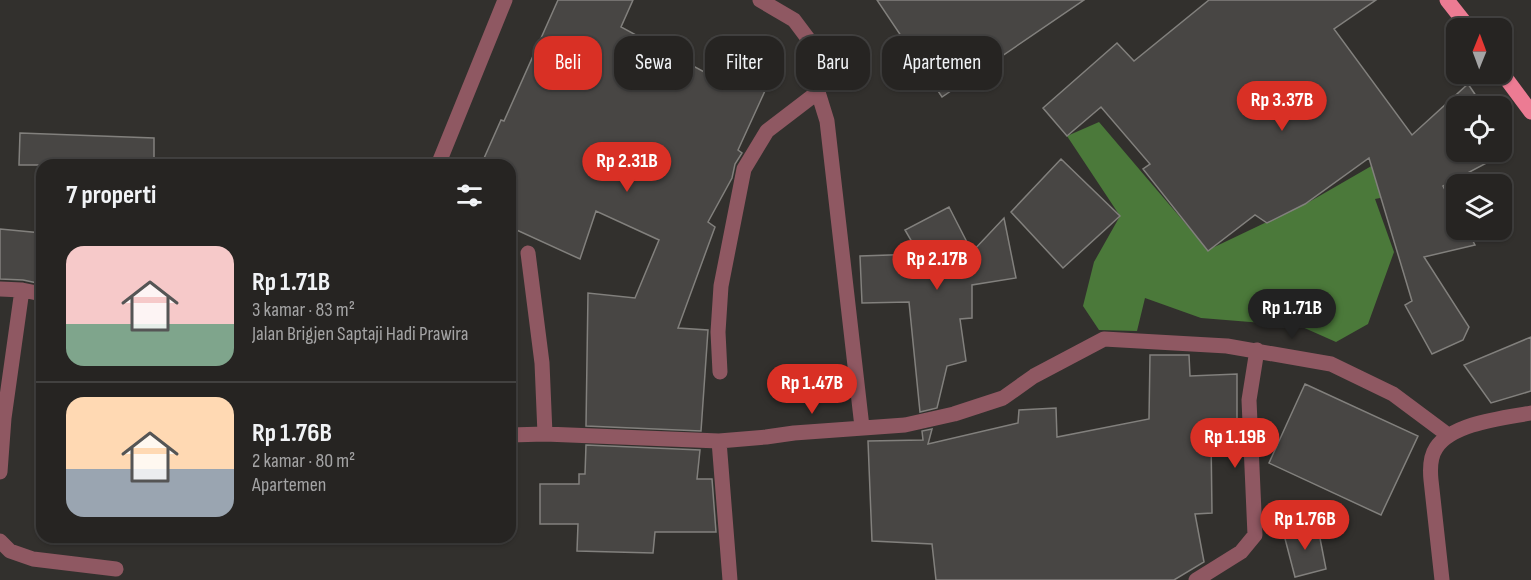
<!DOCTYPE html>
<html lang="id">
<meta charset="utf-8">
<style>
:root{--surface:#262422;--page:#32302f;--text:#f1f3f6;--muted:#a4a4a5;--line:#424140;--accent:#d93025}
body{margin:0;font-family:"Sofia Sans Condensed",sans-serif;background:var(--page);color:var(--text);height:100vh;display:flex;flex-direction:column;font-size:22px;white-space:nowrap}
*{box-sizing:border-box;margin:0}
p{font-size:20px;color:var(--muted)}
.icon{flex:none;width:33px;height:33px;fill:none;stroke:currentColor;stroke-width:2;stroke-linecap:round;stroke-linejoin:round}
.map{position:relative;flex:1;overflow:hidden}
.drawer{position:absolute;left:36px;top:159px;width:480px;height:384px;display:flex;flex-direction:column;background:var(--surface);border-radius:18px;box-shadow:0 2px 4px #0004,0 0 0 2px var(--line)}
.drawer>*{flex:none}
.banner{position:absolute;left:534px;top:36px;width:570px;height:54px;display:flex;gap:12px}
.needle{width:39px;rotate:1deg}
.buttons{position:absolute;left:1446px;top:18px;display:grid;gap:12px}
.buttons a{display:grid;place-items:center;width:66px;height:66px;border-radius:12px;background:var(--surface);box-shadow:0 2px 4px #0004,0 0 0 2px var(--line);font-size:30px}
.price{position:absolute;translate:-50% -51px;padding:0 14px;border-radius:21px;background:var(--accent);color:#fff;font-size:20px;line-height:39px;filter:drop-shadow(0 2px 3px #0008)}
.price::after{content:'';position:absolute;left:50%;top:36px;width:18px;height:14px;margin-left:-9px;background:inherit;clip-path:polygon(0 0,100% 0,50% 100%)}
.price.on{background:#222;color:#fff}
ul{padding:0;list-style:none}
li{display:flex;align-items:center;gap:18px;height:150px;padding:0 30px}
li+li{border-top:2px solid var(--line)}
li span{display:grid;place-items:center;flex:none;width:168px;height:120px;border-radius:18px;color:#555}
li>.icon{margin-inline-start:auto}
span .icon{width:72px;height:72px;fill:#fffc;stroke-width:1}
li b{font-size:26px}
h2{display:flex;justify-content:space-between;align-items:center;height:72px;padding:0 30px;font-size:26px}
.chip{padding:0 21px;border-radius:18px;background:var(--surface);box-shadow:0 2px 4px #0004,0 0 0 2px var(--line);font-size:21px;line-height:54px}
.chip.on{background:var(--accent);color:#fff}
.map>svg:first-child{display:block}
</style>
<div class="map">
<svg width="1531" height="580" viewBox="0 0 1531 580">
<rect width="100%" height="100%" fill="#32302d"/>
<!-- forest -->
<path fill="#4b793a" d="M1099 122 1208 250 1309 202 1413 142 1440 186 1375 199 1394 252 1368 324 1336 342 1300 326 1201 318 1145 298 1137 331 1099 330 1083 306 1094 262 1120 216 1067 136Z"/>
<!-- building -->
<path fill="#484644" stroke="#82807d" stroke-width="1.5" d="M558 0H633L621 27 706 73 713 58 769 82 738 150 742 153 735 164 732 178 708 222 715 227 678 328 708 330 701 431 586 426 588 293 635 298 659 240 596 211 580 259 510 227V165H481L501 120 504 121Z
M877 0H1084L942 97Z
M1209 0H1376L1334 29 1412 135 1468 84 1483 106H1456V152H1502V135L1511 150 1443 186 1456 210V230H1467L1475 245 1424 257 1469 327 1463 340 1432 354 1405 305 1412 301 1369 158 1305 204 1267 223 1255 215 1208 251 1143 169 1150 164 1101 107 1067 136 1043 108 1117 43 1134 61Z
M20 133 154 138V165H19Z
M1061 159 1120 216 1063 268 1011 212Z
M949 207 972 252 1004 218 1016 278 972 285V318L960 319 966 361 947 366 937 408 920 412 909 302 862 303 860 256 919 254 905 230Z
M0 229 42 233V284L23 280 0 279Z
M1531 337V391L1491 403 1464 365Z
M1150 355H1189L1190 376 1237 374V448L1211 436 1212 513 1195 514 1204 562 1174 580H936L932 544 872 541 868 441 923 440 922 431 932 429 928 444 1018 423 1019 410 1056 408 1057 437 1149 419Z
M1305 384 1418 436 1381 515 1269 463Z
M586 445 700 450 697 479H712L716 532H655L653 553 577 551 578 524H540V484H579V474H585Z
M1318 528 1326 569 1295 577 1283 531Z"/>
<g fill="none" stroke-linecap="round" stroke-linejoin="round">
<!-- minor -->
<path stroke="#8f5862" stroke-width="15" d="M818 92 827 121 862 427
M438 165 505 0
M528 253 542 363 545 434
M0 289 22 290 42 294
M720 372 718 332 721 286 744 169 767 131 818 92 809 40 794 20 760 0
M510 435 545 434 719 441 766 437 794 433 905 425 954 414 1003 398 1034 376 1104 339 1227 346 1331 364 1393 394 1448 435
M719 441 730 580
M0 472 4 418 22 290
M0 541 10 551 33 559 116 569
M1196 580 1241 552 1255 535 1249 400 1257 350
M1442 580 1431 480C1430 470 1430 457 1436 448 1452 423 1504 418 1531 413"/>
<!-- major -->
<path stroke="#ec7b93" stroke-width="15" d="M1447 0 1469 28
M1502 73 1531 112"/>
</g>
</svg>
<div class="buttons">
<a><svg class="needle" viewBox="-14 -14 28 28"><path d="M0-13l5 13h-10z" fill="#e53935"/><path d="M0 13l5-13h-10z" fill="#a4a4a5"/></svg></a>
<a><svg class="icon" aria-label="locate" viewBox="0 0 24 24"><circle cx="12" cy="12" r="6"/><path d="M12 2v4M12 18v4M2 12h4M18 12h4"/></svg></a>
<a><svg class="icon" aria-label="layers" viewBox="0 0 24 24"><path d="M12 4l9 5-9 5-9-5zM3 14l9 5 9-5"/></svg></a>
</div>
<b class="price" style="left:1282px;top:132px">Rp 3.37B</b>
<b class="price" style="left:627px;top:193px">Rp 2.31B</b>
<b class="price" style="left:937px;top:291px">Rp 2.17B</b>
<b class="price on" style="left:1292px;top:340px">Rp 1.71B</b>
<b class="price" style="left:812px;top:415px">Rp 1.47B</b>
<b class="price" style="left:1235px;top:469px">Rp 1.19B</b>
<b class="price" style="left:1305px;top:551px">Rp 1.76B</b>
<div class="banner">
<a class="chip on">Beli</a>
<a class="chip">Sewa</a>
<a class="chip">Filter</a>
<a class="chip">Baru</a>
<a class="chip">Apartemen</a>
</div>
<section class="drawer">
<h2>7 properti<svg class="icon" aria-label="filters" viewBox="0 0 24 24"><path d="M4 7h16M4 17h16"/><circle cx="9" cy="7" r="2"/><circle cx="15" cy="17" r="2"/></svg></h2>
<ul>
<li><span style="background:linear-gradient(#f6c9c9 65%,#7fa58c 0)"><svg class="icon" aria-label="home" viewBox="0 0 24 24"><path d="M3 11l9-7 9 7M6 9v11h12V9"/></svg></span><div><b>Rp 1.71B</b><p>3 kamar · 83 m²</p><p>Jalan Brigjen Saptaji Hadi Prawira</p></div></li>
<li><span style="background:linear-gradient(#ffd9b3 60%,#9aa5b1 0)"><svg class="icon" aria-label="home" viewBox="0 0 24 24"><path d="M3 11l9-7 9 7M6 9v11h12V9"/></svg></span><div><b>Rp 1.76B</b><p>2 kamar · 80 m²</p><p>Apartemen</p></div></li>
</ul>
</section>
</div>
